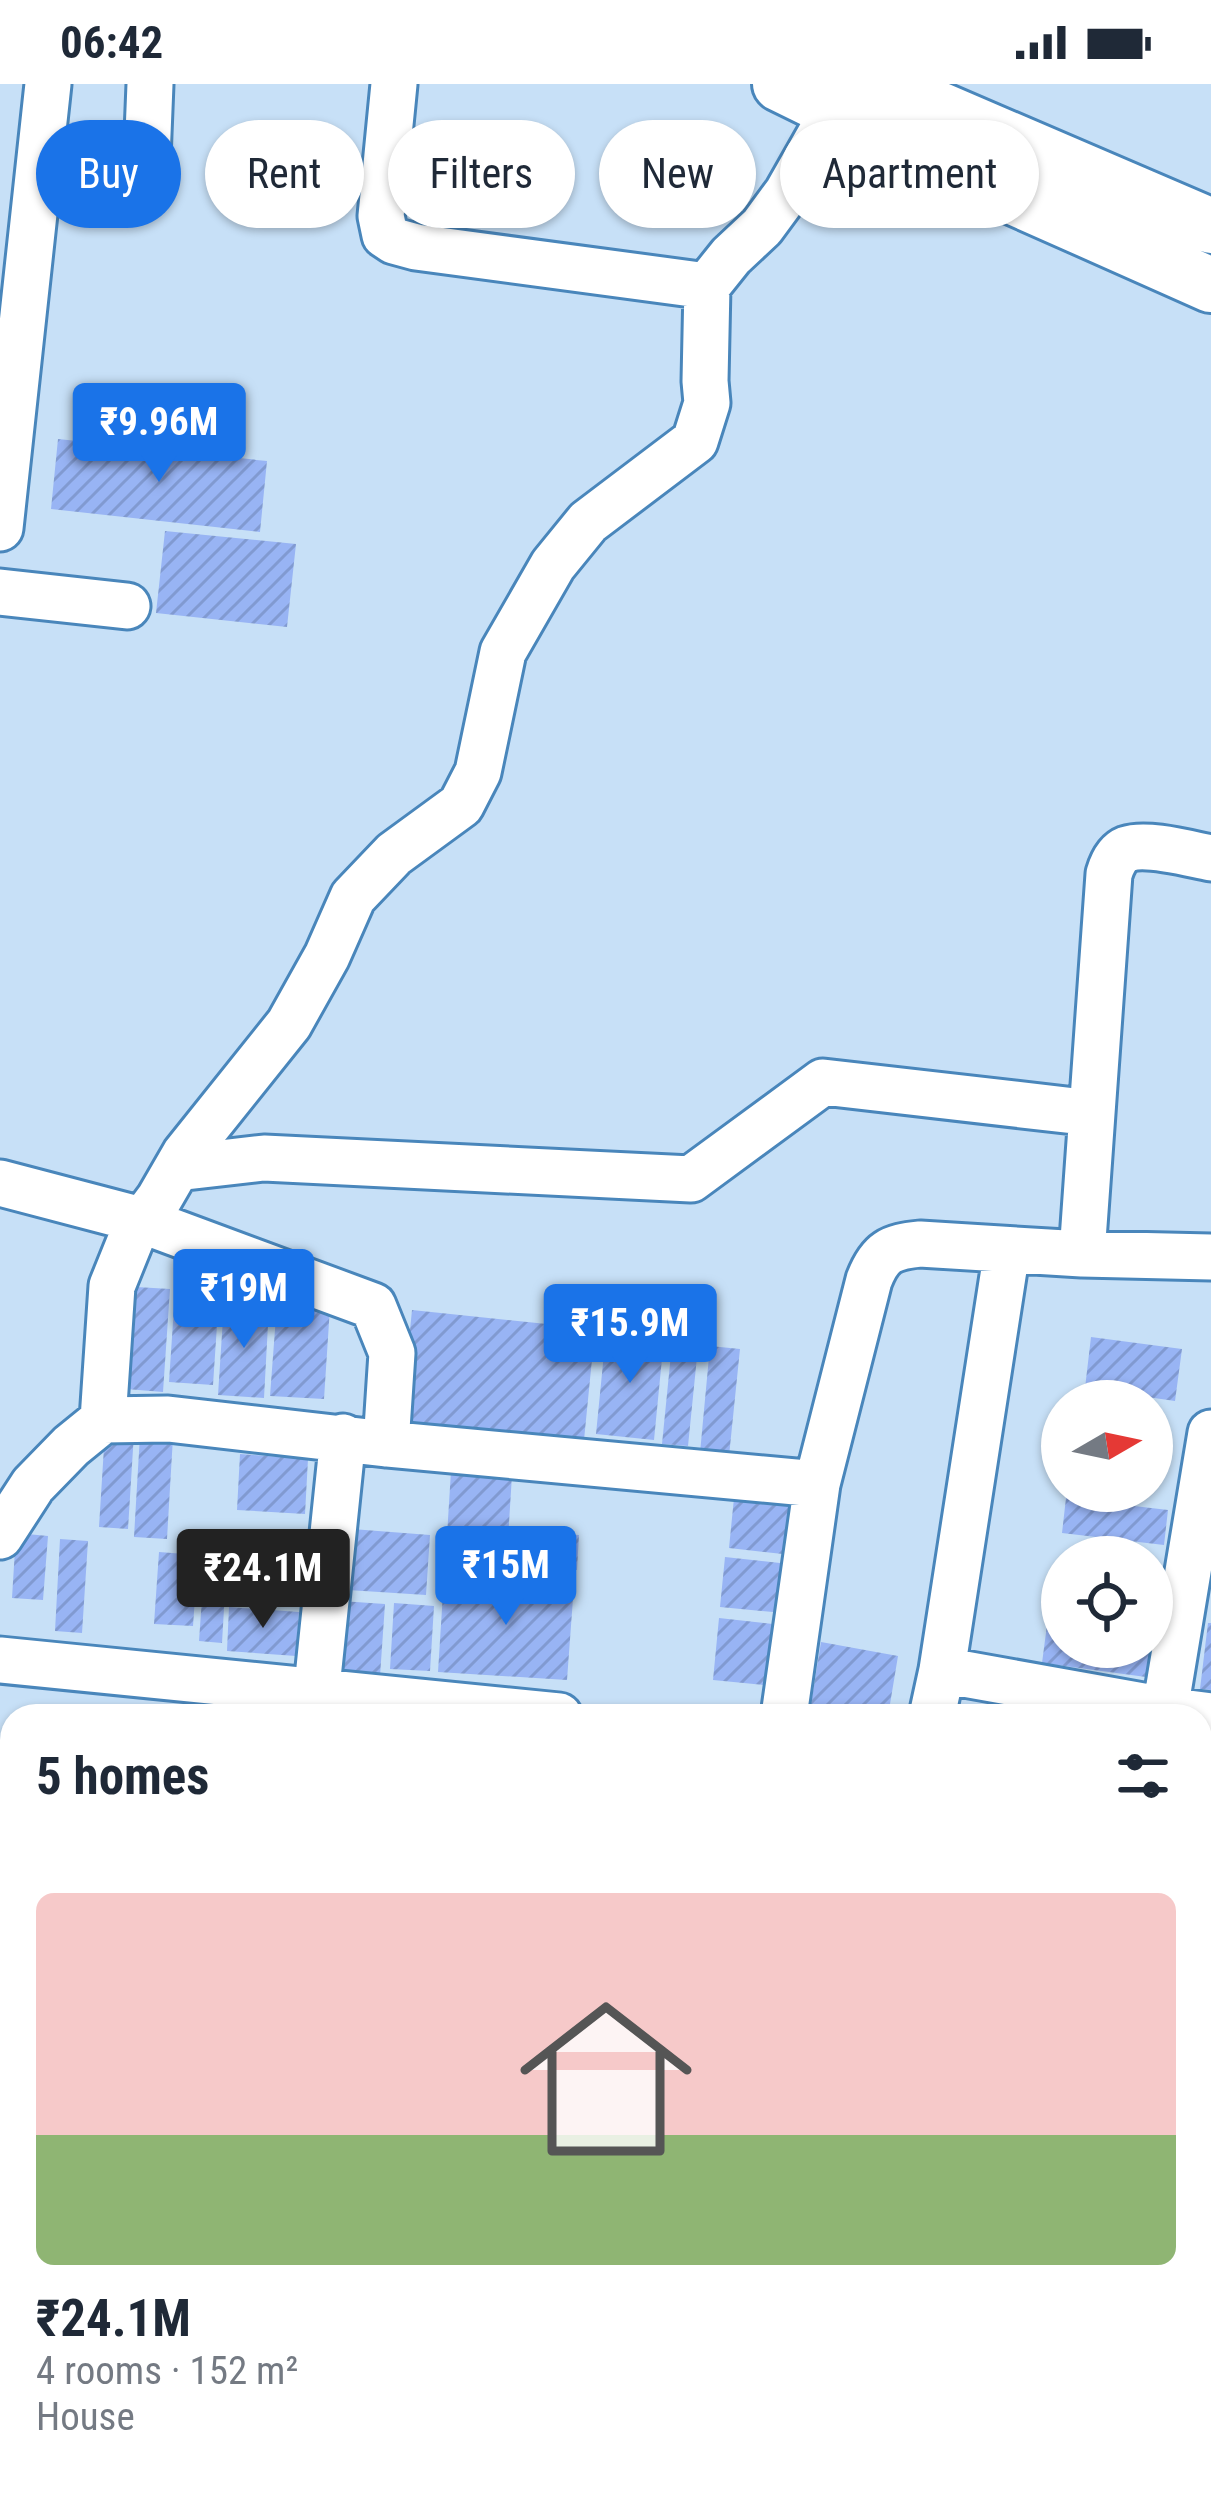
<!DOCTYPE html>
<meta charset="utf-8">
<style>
:root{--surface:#fff;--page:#f6f6f7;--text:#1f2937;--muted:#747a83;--line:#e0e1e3;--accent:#1a73e8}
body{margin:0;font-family:"Roboto Condensed",sans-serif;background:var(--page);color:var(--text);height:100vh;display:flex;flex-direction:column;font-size:45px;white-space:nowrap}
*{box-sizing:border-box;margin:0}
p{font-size:39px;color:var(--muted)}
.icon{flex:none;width:66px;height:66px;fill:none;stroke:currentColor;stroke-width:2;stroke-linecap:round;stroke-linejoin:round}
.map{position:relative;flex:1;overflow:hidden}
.panel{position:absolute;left:0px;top:1620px;width:1212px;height:804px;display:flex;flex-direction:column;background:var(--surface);border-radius:36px 36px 0 0;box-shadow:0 3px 9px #0004}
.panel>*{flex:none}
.guide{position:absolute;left:36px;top:36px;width:1140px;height:108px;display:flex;gap:24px}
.needle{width:78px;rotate:81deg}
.fabs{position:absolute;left:1041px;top:1296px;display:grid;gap:24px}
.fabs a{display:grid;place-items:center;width:132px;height:132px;border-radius:50%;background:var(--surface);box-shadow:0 3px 9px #0004;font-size:60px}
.price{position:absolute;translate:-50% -102px;padding:0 27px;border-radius:12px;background:var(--accent);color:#fff;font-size:39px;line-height:78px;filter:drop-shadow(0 3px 6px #0008)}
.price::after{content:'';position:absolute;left:50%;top:72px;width:36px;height:27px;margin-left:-18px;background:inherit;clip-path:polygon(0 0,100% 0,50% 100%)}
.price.current{background:#222;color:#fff}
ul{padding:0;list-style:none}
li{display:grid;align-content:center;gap:24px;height:636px;padding:0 36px}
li+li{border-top:3px solid var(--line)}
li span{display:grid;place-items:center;height:372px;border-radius:18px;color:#555}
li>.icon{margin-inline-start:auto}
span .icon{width:216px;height:216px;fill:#fffc;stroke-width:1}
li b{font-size:51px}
h2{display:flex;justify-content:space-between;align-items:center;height:144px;padding:0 36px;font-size:51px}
.tag{padding:0 42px;border-radius:54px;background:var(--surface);box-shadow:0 3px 9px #0004;font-size:42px;line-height:108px}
.tag.current{background:var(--accent);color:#fff}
.status{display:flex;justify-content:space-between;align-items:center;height:84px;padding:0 60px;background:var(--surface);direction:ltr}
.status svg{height:33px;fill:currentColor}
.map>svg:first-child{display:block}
</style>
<div class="status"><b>06:42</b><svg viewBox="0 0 49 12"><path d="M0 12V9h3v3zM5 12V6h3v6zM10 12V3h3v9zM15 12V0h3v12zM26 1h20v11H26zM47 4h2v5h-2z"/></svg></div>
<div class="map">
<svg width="1211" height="2424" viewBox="0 0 1211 2424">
<defs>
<pattern id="building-hatch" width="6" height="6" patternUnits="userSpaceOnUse" patternTransform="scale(3)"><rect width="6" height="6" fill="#98b4f4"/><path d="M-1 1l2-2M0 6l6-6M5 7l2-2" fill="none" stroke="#819ad1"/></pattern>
</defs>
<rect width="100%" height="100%" fill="#c7e0f7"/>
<!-- building -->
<path fill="url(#building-hatch)" d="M58 355 267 377 260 448 51 425Z
M165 447 296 460 287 543 156 529Z
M120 1202 170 1205 163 1308 114 1304Z
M175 1208 219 1211 213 1301 169 1298Z
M224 1219 269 1222 264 1314 218 1311Z
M277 1219 330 1223 324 1315 270 1312Z
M412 1226 595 1245 584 1356 401 1337Z
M606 1249 664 1254 654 1356 596 1350Z
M1091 1253 1182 1265 1175 1317 1085 1304Z
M672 1260 698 1263 688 1362 662 1360Z
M710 1262 740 1265 729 1372 700 1369Z
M105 1347 134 1349 128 1445 99 1443Z
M140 1351 173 1353 167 1455 134 1453Z
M240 1370 308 1375 305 1430 237 1426Z
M451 1387 512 1391 506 1487 445 1484Z
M734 1414 797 1420 792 1471 729 1464Z
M1066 1414 1168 1426 1164 1461 1062 1449Z
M352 1445 430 1451 426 1511 348 1506Z
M518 1447 579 1451 577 1486 515 1482Z
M16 1449 48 1452 43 1516 12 1514Z
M60 1455 88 1457 82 1549 55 1547Z
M234 1465 304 1470 302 1516 231 1511Z
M159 1468 198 1471 193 1542 154 1540Z
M205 1472 227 1473 222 1559 199 1557Z
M725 1473 789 1480 784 1529 720 1523Z
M1054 1488 1062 1489V1563H1151L1146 1593 1042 1579Z
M444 1493 574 1501 567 1596 438 1588Z
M341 1517 385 1520 380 1592 337 1588Z
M394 1519 434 1522 430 1587 390 1585Z
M229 1523 299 1528 296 1572 227 1567Z
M719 1534 781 1541 775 1602 713 1596Z
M1208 1539H1211V1606L1200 1605Z
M821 1558 898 1572 888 1632H809Z
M219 1610 283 1615 282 1632H217Z
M3 1687H12V1756L0 1755Z
M1200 1994 1211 1996V2071L1200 2070Z
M1200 2174 1210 2175 1203 2232H1200Z
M232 2412H297L295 2424H230Z
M596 2412H682L680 2424H594Z
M695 2412H790L789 2424H693Z
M833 2412H925L924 2424H831Z
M1100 2412H1166L1164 2424H1098Z"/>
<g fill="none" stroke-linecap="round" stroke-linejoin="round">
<!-- minor casing -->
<g stroke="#4986bb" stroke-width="51">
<path id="minor" d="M394 0 381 132 385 151 394 157 416 163 707 202
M146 100 150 0
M0 444 48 0
M0 508 127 522
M177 1084 264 1074 691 1095 823 998 1092 1029
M0 1099 141 1136 373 1222 392 1269 386 1360
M1082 1170 1109 790C1112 780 1117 769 1127 765 1147 758 1190 770 1211 774
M103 1336 112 1202 133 1150 159 1115 185 1070 289 940 327 872 353 813 394 770 461 721 478 688 503 568 553 481 588 438 695 357 707 319 705 297 707 202 731 172 762 143 787 109 849 0
M0 1452 33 1401 71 1362 103 1336 168 1335 386 1360 817 1400
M0 1576 559 1632
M942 1586 1165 1626 1211 1632
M314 1632 343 1353
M784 1632 817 1400 869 1196C880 1168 890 1163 920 1160L1082 1170 1211 1173
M932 1632 942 1586 1007 1166
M1164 1632 1211 1349
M1200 2088 1211 2089
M0 2225 12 2290
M35 2412 38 2424
M320 2424 321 2412
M566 2424 567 2412
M812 2424 813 2412
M1075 2424 1077 2412"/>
</g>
<!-- major casing -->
<g stroke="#4986bb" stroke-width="60">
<path id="major" d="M780 0 833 26 922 62 995 105 1211 201
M889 0 927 20 1211 142"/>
</g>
<!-- minor -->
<use href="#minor" stroke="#fff" stroke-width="45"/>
<!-- major -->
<use href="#major" stroke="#fff" stroke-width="54"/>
</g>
</svg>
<div class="fabs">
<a><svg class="needle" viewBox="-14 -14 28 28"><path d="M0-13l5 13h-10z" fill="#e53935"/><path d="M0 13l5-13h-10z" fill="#747a83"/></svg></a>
<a><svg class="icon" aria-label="locate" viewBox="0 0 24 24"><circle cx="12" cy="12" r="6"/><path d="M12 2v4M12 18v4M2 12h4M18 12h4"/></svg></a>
</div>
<b class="price" style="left:159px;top:401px">₹9.96M</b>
<b class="price" style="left:244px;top:1267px">₹19M</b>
<b class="price" style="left:630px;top:1302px">₹15.9M</b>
<b class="price" style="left:506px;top:1544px">₹15M</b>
<b class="price current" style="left:263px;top:1547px">₹24.1M</b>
<div class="guide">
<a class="tag current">Buy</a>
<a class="tag">Rent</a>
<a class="tag">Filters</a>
<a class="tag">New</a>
<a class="tag">Apartment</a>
</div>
<section class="panel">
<h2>5 homes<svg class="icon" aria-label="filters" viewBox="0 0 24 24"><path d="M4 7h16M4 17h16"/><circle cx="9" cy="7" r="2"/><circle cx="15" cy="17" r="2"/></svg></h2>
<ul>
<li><span style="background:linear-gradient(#f6c9c9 65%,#8fb573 0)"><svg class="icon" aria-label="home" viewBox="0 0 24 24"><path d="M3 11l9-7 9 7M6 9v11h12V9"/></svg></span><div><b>₹24.1M</b><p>4 rooms · 152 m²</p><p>House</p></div></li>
</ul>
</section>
</div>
